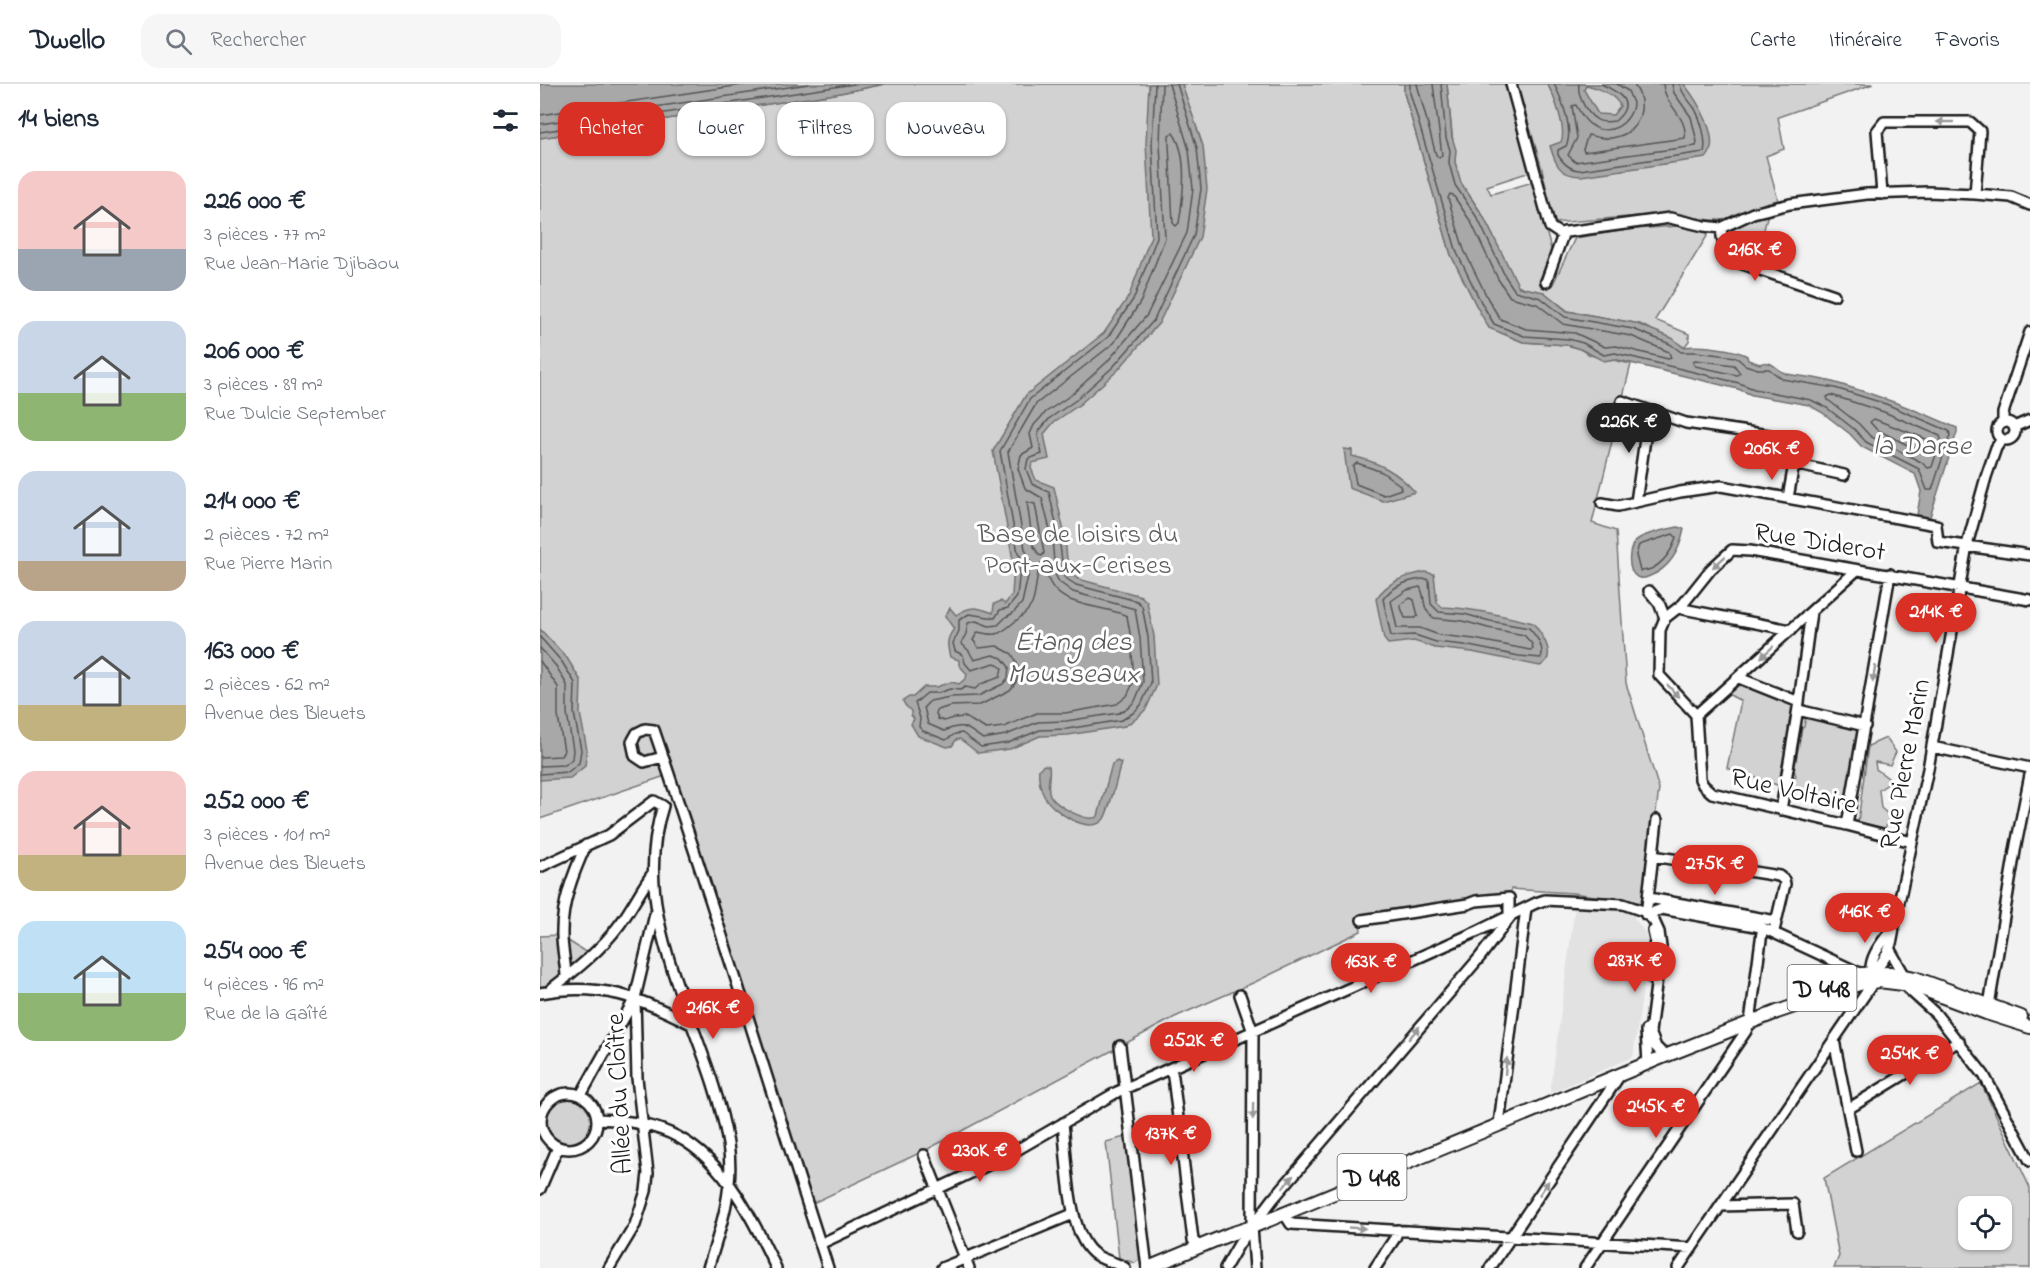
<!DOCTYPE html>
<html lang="fr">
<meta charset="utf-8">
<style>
:root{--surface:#fff;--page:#f6f6f7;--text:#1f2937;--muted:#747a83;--line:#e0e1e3;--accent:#d93025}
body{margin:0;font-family:"Indie Flower",sans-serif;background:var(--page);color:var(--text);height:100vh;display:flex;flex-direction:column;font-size:22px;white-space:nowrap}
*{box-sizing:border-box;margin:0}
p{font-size:20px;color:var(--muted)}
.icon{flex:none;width:33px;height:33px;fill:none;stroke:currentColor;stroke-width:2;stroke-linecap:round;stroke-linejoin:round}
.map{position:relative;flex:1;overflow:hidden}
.panel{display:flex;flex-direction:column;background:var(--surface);width:540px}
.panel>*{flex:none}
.top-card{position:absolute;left:18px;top:18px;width:570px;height:54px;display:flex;gap:12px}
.fabs{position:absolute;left:1418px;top:1112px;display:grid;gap:12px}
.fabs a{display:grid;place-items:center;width:54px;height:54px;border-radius:12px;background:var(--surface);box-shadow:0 2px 4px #0004;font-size:30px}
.price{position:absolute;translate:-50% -51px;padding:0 14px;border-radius:21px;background:var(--accent);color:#fff;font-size:20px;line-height:39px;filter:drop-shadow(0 2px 3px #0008)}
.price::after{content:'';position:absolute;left:50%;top:36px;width:18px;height:14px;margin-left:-9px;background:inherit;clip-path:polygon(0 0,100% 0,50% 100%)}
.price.current{background:#222;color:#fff}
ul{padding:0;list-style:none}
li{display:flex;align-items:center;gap:18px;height:150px;padding:0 18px}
li span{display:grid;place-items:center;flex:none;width:168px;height:120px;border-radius:18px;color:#555}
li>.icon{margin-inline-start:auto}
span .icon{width:72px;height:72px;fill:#fffc;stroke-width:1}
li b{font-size:26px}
h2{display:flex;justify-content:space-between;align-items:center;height:72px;padding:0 18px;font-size:26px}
.chip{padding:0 21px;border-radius:18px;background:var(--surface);box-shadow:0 2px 4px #0004;font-size:21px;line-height:54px}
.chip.current{background:var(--accent);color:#fff}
header{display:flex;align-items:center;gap:36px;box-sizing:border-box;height:84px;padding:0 30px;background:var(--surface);border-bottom:2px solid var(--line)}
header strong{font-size:28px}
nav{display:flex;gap:33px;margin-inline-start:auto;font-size:21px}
.search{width:420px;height:54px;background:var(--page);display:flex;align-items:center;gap:15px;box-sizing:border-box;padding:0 21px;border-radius:18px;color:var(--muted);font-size:22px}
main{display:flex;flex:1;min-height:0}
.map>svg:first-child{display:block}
</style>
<header>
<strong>Dwello</strong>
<div class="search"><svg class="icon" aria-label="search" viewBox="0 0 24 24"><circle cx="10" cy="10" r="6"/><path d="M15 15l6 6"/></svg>Rechercher</div>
<nav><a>Carte</a><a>Itinéraire</a><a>Favoris</a></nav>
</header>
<main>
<section class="panel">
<h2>14 biens<svg class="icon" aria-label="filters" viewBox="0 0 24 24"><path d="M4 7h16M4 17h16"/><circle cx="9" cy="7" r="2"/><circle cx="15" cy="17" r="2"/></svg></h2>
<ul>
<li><span style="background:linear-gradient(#f6c9c9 65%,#9aa5b1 0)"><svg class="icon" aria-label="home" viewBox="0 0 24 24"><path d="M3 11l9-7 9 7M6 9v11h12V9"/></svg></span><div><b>226 000 €</b><p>3 pièces · 77 m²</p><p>Rue Jean-Marie Djibaou</p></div></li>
<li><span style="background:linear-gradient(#c9d6e8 60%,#8fb573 0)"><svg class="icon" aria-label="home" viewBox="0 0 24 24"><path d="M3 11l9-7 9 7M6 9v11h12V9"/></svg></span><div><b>206 000 €</b><p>3 pièces · 89 m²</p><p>Rue Dulcie September</p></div></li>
<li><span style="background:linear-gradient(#c9d6e8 75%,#b9a48a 0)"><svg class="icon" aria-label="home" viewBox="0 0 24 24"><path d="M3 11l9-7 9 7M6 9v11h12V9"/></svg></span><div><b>214 000 €</b><p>2 pièces · 72 m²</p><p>Rue Pierre Marin</p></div></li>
<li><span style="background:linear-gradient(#c9d6e8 70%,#c2b280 0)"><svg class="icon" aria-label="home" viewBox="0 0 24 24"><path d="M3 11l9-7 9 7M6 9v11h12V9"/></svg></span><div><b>163 000 €</b><p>2 pièces · 62 m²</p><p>Avenue des Bleuets</p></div></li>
<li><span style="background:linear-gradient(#f6c9c9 70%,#c2b280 0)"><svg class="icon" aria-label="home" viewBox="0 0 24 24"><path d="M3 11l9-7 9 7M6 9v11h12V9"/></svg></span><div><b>252 000 €</b><p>3 pièces · 101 m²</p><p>Avenue des Bleuets</p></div></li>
<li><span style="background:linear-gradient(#bfe0f5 60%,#8fb573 0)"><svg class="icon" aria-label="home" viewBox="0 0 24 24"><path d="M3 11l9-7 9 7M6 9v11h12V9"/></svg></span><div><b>254 000 €</b><p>4 pièces · 96 m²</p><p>Rue de la Gaîté</p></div></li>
</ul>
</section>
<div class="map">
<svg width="1490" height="1184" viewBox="0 0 1490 1184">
<rect width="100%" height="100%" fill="#f2f2f2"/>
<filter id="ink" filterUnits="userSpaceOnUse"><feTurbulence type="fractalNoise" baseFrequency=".0167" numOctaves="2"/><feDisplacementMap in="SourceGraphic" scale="12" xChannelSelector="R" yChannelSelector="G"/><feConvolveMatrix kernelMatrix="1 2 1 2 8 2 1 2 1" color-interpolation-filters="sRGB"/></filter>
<g filter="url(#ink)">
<!-- built -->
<path fill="#e2e2e2" d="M1035 822 1095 827 1094 834 1105 848 1109 866 1093 973 1010 1009Z"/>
<!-- green -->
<path fill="#d2d2d2" stroke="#777" stroke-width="1.5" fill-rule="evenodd" d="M345 0H864V9L911 171 936 221 949 244 983 258 1027 261 1040 265 1050 271 1091 280 1052 439 1076 447 1086 599 1119 705 1104 819 1033 809 971 805V812L819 834 821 847 715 898 635 933 388 1065 271 1120 128 691 0 735V54L295 10Z
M907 0H965L990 88 947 102 951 110 993 98 1012 169 999 197 1012 202 1035 154 1094 145 1139 142 1169 149 1115 236 1149 250V257L1144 263 1100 240 1028 227 1011 214 977 201 942 130 921 99 915 79Z
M977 0H1333L1238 33 1244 65 1226 72 1238 116 1225 119 1189 136H1171L1124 130 1014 139 1002 85Z
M1228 129 1218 170H1213L1208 176C1194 170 1186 163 1191 147L1214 132Z
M1199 598 1253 619 1251 636 1253 637 1240 702 1187 684 1201 617 1186 609Z
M1266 631 1320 642 1307 723 1248 704 1250 693 1256 692 1254 686 1262 644 1264 643Z
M1346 654 1356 668 1350 681 1335 678 1336 685 1352 697 1339 706 1341 724 1351 733 1345 744 1318 738 1328 662Z
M19 851 52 872 8 907 0 904V852Z
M1441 999 1490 1104V1184H1294L1299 1172 1284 1094ZM1428 1122H1461V1155H1428Z
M583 1009 602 1174 595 1179 579 1174 566 1058 585 1053 580 1011Z
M4 1037a25 25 0 1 1 50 0a25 25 0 1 1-50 0Z"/>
<!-- water -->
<path fill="#a8a8a8" stroke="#707070" stroke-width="1.5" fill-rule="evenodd" d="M0 0H345L295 10 0 54Z
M609 0H642L663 62 667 105 660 153 619 239 577 287 539 321 514 338 504 350 509 375 492 379 491 384 496 396 514 403 525 452 528 488 538 495 601 512 607 518 614 552 617 601 606 625 597 634 585 642 528 651 500 652 470 665 438 669 420 655 416 656 412 662 407 663 378 652 371 640 374 635 371 631V627L365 621 363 617 369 613H373L384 603H396L411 598 419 600 426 594 427 590 419 581V576L410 573C407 561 406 555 414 545L405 532 410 524 416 531C431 521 437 523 453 529L454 520 461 517 465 520 472 511 474 481 477 478 473 476 453 367 486 311 564 249 589 212 611 152 606 60Z
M864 0H907L912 53 916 66 915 78 921 99 943 132 979 203 1004 208 1027 227 1095 239 1132 254 1143 263C1157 261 1194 264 1207 272L1208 276 1220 280C1232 274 1237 288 1247 290 1263 293 1280 294 1296 299 1338 311 1377 326 1417 344V348L1390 433 1377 431 1381 407 1375 390 1322 363 1310 350 1283 329 1269 321 1212 311 1198 305 1074 275 1064 277 1040 265 1027 261 983 258 949 244 936 221 911 171 864 9Z
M1007 0H1144C1156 15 1183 56 1166 74L1041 92C1019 92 1015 79 1010 62L1021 58C1027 46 1014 11 1007 0ZM1046 1C1057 3 1076 11 1080 22L1073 31 1058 30 1044 6Z
M804 365 812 366V372C838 378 858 388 875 408L843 417 809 404Z
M1138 443 1144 445C1140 465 1130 484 1110 492 1106 494 1101 495 1097 493 1086 486 1088 461 1098 455 1109 448 1125 446 1138 443Z
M885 488 894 490 897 518 902 523C932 524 963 532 993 539 1001 549 1019 573 1000 582L932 568 895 564 874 557 848 560 844 555 836 515C848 497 865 492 885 488Z
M0 545 27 574 41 597 40 629 47 666 45 682 30 694 0 696Z
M577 677 581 679C578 689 569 730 563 736 548 751 512 727 504 712 500 705 498 693 499 685L504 681 509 682C511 692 506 702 510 711 515 722 549 740 558 732L572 680Z"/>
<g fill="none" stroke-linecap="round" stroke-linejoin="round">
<!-- shore -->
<path stroke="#545454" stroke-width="1.5" d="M615 0 612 60 617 153 594 214 568 253 490 315 460 367 478 469 483 477 480 485 477 513 468 524 460 526 455 534 429 530 419 536V547L413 559 415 567 423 571 425 579 431 586 455 579 462 584 460 593 441 600 435 605 425 603 420 606 410 605 398 609H387L375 619 380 634 379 643 383 647 406 656 415 650 422 649 441 663 468 659 500 646 527 645 582 636 593 629 601 621 611 599 608 553 602 522 597 517 536 501 524 493 519 453 509 408 492 400 486 385 488 375 502 370 498 352 499 347 510 334 536 316 573 283 614 236 654 151 661 105 657 64 637 0
M622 0 620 60 625 154 601 217 574 259 496 320 468 368 485 465 491 479 482 519 473 529 466 533 458 541 449 542 436 537 428 539 426 550 421 559 429 567 434 576 453 571 462 574 469 583 468 594 463 600 438 612 410 613 390 617 384 623 388 640 404 647C425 638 426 644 443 655L466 651 498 638 526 637 579 629 588 624 595 617 603 598 600 554 595 525 533 508 519 498 515 490 512 454 502 414 485 404 478 385 481 371 493 364 490 350 494 341 506 328 531 311 567 278 607 231 647 149 653 105 649 66 629 0
M870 0V9L917 169 941 218 954 240 984 252 1028 255 1043 259 1064 271 1075 269 1199 299 1214 305 1271 316 1287 324 1314 345 1326 358 1379 385 1387 406H1392L1410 351 1409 347 1346 320 1295 304 1242 295 1229 285H1218L1205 281 1196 273 1156 268H1141L1130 260 1093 245 1025 233 1001 214 975 207 965 192 938 135 915 101 909 79 910 66 906 54 901 0
M877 0 896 71 899 73 902 71 893 0
M1014 0C1022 15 1034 47 1026 62L1018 66V71C1023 79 1030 86 1040 86L1164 68C1167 56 1161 36 1155 25 1150 17 1141 10 1140 0
M1039 0C1037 11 1046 29 1056 35 1061 39 1069 38 1075 37 1097 19 1079 8 1061 0
M1077 0 1088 7 1093 19C1092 39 1069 54 1051 41 1044 37 1040 28 1036 21L1032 22 1037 54 1028 71 1035 78 1156 62 1157 58 1151 33 1134 9 1132 0
M1093 0C1109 18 1101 48 1076 53 1066 56 1057 53 1048 51L1043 65 1044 68 1145 54C1148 32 1124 21 1123 0
M0 31 208 0
M0 40 269 0
M0 48 314 0
M633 49C649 71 643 114 639 139L636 142 633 139 629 60V51Z
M910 110 913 111 931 138 958 195 970 213 997 220 1023 240 1091 252 1129 268 1131 274 1128 275 1076 262 1065 263 1035 249 986 245 960 235 948 215 924 166 908 114Z
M1155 276 1194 281 1200 289 1197 291 1155 282 1153 279Z
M1291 311 1344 328 1400 352 1401 355 1392 383 1388 384 1381 378 1330 352 1319 340 1288 316 1287 313Z
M1334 335 1389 356 1390 360 1387 368 1383 369 1336 345 1330 338Z
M817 379 842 388 860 401 861 405 844 411 816 400 813 382Z
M487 418 495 420 504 469 502 472 499 471 493 461Z
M1133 450 1136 453C1132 469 1117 488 1100 487L1096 471 1099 461Z
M501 479 505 481C509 526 555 518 587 532L591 555 594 597 587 612 577 620 525 629H497L464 643 446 645 425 633 413 634 404 637 398 635 396 629 398 626 410 622 440 621 470 606 476 598 479 589 477 579 472 570 457 562 439 564 433 556 438 548C455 552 458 552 472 540 479 534 487 530 492 520 497 508 495 493 501 479Z
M887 495 889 497 891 520 899 528 924 530 950 537 989 544C996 552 1005 563 1001 574L979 572 924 561 896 558 875 551 851 552 843 515C853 501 871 495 887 495Z
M880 503C887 515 880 524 894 534L923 537 948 544 984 551 992 560 993 565 990 566 934 555 899 551 880 544H857L851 517 867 506Z
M870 514 874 516 878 532 875 534H865L860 521Z
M0 553 22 578 35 599 34 629 41 666 39 679 28 688 0 690
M0 564 16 582 27 601V629L33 666 32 675 25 681 0 682
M0 577 18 603V632L24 667 21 672 0 673"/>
<!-- minor casing -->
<g stroke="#1c1c1c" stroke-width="14">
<path id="minor" d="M971 0 1010 143 1019 149 1130 134 1164 142 1181 144 1213 129 1250 120 1327 110 1388 108 1435 110 1471 113 1490 121
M1342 110 1337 47 1344 38H1430L1440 47 1435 110
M1181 144C1183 160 1183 169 1197 178L1294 211
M1006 198 1024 148
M1082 317 1146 339 1229 351 1247 357 1254 366V380L1248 414
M1457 347a9 9 0 1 1 18 0a9 9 0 1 1-18 0Z
M1463 339V329L1490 248
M1474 343 1490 336
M1254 380 1304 391
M1096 418 1109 327
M1062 419 1078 422 1140 408 1181 402 1396 441 1398 458 1490 471
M1109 507 1119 519 1125 534 1120 546 1119 591 1156 631 1160 695 1163 701 1172 709 1307 741 1372 758
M1138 524 1251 546
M1125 534 1143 520 1171 485 1192 466 1210 467 1490 516
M1199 594 1259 618
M1258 626 1325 642
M1156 631 1317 486
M1392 663 1490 684
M123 673 104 678 95 672 92 658 97 649 105 645 114 646C175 824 230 1005 288 1184
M1241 726 1259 618 1271 528
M1307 741 1350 490
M1113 772 1239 792 1244 796 1245 800 1234 847
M0 783 69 751 114 717 123 722C85 839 170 947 188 1060 195 1102 181 1144 168 1184
M1109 814 1236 837
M1106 831 1122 825 1221 843 1322 890
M1106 831 1117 736
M822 836 928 820 936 817 969 814V833
M1350 866 1365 892
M1331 889C1347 877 1353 860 1354 841L1388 685 1427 461 1446 393 1456 364 1462 355
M1331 889C1329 871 1344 857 1353 843
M1110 893 1115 856 1113 847
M26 894C26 880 22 866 22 852 21 820 33 790 46 761
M1365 902 1396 930 1444 991 1490 1077
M11 905C36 886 61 866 80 840 92 824 101 805 113 789
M0 909C61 898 99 913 153 941
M700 911 713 948 712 1143 715 1184
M1449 921 1476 761 1490 691
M1106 946 1108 979
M1294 956 1316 1067
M580 962 607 1184
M631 985 633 993 653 1156 659 1163
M1 1037a28 28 0 1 1 56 0a28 28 0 1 1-56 0Z
M41 1011 94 916
M1308 1025 1419 957
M58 1035C84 1036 114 1040 138 1053 186 1079 214 1137 236 1184
M523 1039C527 1073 527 1145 552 1168 561 1177 574 1177 585 1184
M959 1040 986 824
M384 1071 429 1184
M0 1105 18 1063
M1180 1122 1253 1120 1257 1147
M744 1129 751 1140 1152 1164
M280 1160 463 1074 577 1008 938 847 996 819 1005 816 1083 820 1103 827 1114 837 1119 848 1121 863 1110 948 1116 963 1125 972
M69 1184 95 1141 106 1107 108 1089 97 994 95 914 115 830
M402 1184 533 1130
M685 1184 699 1160 733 1115 940 873 971 832
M835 1184 855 1154 858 1146
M950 1184 1080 991
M1045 1184 1206 947 1210 938 1222 848
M1138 1184 1330 903 1331 897"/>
</g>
<!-- major casing -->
<g stroke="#1c1c1c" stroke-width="16">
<path id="major" d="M1289 902 1322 890 1351 889 1375 894 1481 933
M608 1184 690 1150 712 1143 1125 972 1237 928 1319 900 1339 897 1371 901 1446 929 1490 943"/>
</g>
<!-- minor -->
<use href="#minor" stroke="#fff" stroke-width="9"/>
<!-- major -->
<use href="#major" stroke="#fff" stroke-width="12"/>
</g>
<!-- one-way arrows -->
<defs><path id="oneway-solid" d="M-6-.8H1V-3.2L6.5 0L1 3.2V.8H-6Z" transform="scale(1.5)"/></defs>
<g fill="#999">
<use href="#oneway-solid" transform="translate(1405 38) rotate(-180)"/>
<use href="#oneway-solid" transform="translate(1179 478) rotate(138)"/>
<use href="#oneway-solid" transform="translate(1227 568) rotate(137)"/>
<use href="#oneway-solid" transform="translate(1334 590) rotate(99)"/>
<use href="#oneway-solid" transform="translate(1133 607) rotate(48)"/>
<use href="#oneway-solid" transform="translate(874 949) rotate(-50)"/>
<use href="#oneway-solid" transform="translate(966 982) rotate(-83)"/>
<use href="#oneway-solid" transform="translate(713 1027) rotate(91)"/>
<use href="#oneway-solid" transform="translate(748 1098) rotate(-50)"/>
<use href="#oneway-solid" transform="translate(1004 1104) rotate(-56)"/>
<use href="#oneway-solid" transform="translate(817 1144) rotate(3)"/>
</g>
</g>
<g text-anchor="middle" stroke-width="6" stroke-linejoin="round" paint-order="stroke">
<!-- shield labels -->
<g fill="#fff" stroke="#606060" stroke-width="1.5">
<rect x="1247.5" y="881" width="69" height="46" rx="4.5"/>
<rect x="797.5" y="1070" width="69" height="46" rx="4.5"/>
</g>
<g font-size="26" font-weight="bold" fill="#1c1c1c">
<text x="1282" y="913">D 448</text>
<text x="832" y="1102">D 448</text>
</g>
<!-- park labels -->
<g font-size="27" fill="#5c5c5c" stroke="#fff">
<text x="538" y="458">Base de loisirs du<tspan x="538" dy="31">Port-aux-Cerises</tspan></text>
</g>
<!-- street labels -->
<g font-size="27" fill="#1c1c1c" stroke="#fff">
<text transform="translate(1280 457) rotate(9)" y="9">Rue Diderot</text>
<text transform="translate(1364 680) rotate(-79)" y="9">Rue Pierre Marin</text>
<text transform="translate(1254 706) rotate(13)" y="9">Rue Voltaire</text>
<text transform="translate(78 1010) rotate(-93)" y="9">Allée du Cloître</text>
</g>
<!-- water labels -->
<g font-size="28" font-style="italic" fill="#5b5b5b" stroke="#fff">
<text x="1382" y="370">la Darse</text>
<text x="533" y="566">Étang des<tspan x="533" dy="32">Mousseaux</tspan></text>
</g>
</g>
</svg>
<div class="fabs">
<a><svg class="icon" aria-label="locate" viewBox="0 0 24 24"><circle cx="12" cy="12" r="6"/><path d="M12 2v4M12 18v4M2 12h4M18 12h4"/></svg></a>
</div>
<b class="price" style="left:1215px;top:198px">216K €</b>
<b class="price current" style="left:1089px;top:370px">226K €</b>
<b class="price" style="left:1232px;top:397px">206K €</b>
<b class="price" style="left:1396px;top:560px">214K €</b>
<b class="price" style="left:1175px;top:812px">275K €</b>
<b class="price" style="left:1325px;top:860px">146K €</b>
<b class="price" style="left:1095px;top:909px">287K €</b>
<b class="price" style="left:831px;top:910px">163K €</b>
<b class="price" style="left:173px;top:956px">216K €</b>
<b class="price" style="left:654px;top:989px">252K €</b>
<b class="price" style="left:1370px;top:1002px">254K €</b>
<b class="price" style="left:1116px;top:1055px">245K €</b>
<b class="price" style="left:631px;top:1082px">137K €</b>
<b class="price" style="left:440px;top:1099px">230K €</b>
<div class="top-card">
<a class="chip current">Acheter</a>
<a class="chip">Louer</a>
<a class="chip">Filtres</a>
<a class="chip">Nouveau</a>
</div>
</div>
</main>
